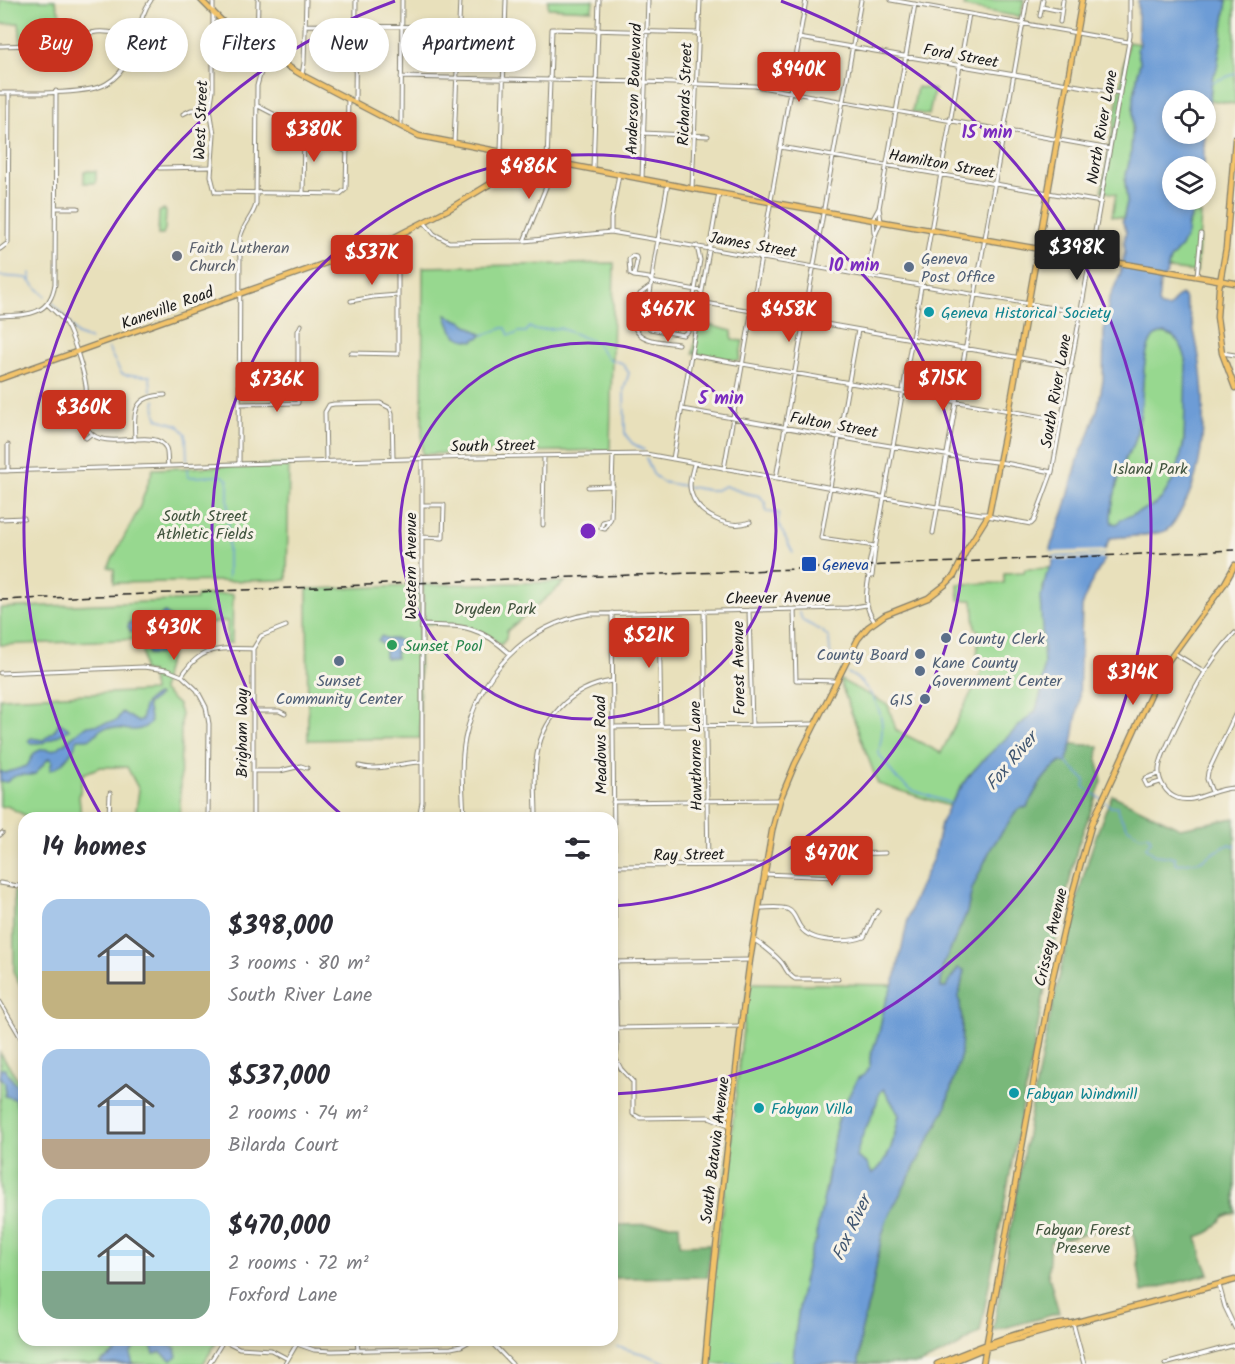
<!DOCTYPE html>
<meta charset="utf-8">
<style>
:root{--surface:#fff;--page:#f7f7f7;--text:#2b2b33;--muted:#7c7c81;--accent:#c8321e}
body{margin:0;font-family:Kalam,sans-serif;background:var(--page);color:var(--text);height:100vh;display:flex;flex-direction:column;font-size:22px;white-space:nowrap}
*{box-sizing:border-box;margin:0}
p{font-size:20px;color:var(--muted)}
.icon{flex:none;width:33px;height:33px;fill:none;stroke:currentColor;stroke-width:2;stroke-linecap:round;stroke-linejoin:round}
.map{position:relative;flex:1;overflow:hidden}
.details{position:absolute;left:18px;top:812px;width:600px;height:534px;display:flex;flex-direction:column;background:var(--surface);border-radius:18px;box-shadow:0 3px 9px #0003}
.details>*{flex:none}
.hud{position:absolute;left:18px;top:18px;width:600px;height:54px;display:flex;gap:12px}
.tools{position:absolute;left:1162px;top:90px;display:grid;gap:12px}
.tools a{display:grid;place-items:center;width:54px;height:54px;border-radius:50%;background:var(--surface);box-shadow:0 3px 9px #0003;font-size:30px}
.price{position:absolute;translate:-50% -51px;padding:0 14px;border-radius:6px;background:var(--accent);color:#fff;font-size:20px;line-height:39px;filter:drop-shadow(0 2px 3px #0008)}
.price::after{content:'';position:absolute;left:50%;top:36px;width:18px;height:14px;margin-left:-9px;background:inherit;clip-path:polygon(0 0,100% 0,50% 100%)}
.price.current{background:#222;color:#fff}
ul{padding:0;list-style:none}
li{display:flex;align-items:center;gap:18px;height:150px;padding:0 24px}
li span{display:grid;place-items:center;flex:none;width:168px;height:120px;border-radius:18px;color:#555}
li>.icon{margin-inline-start:auto}
span .icon{width:72px;height:72px;fill:#fffc;stroke-width:1}
li b{font-size:26px}
h2{display:flex;justify-content:space-between;align-items:center;height:72px;padding:0 24px;font-size:26px}
.pill{padding:0 21px;border-radius:27px;background:var(--surface);box-shadow:0 3px 9px #0003;font-size:21px;line-height:54px}
.pill.current{background:var(--accent);color:#fff}
.map>svg:first-child{display:block}
</style>
<div class="map">
<svg width="1235" height="1364" viewBox="0 0 1235 1364">
<rect width="100%" height="100%" fill="#f7f3e8"/>
<filter id="ink" filterUnits="userSpaceOnUse"><feTurbulence type="fractalNoise" baseFrequency=".0167" numOctaves="2"/><feDisplacementMap in="SourceGraphic" scale="12" xChannelSelector="R" yChannelSelector="G"/><feConvolveMatrix kernelMatrix="1 2 1 2 8 2 1 2 1" color-interpolation-filters="sRGB"/></filter>
<filter id="wash" filterUnits="userSpaceOnUse"><feTurbulence type="fractalNoise" baseFrequency=".008" numOctaves="4" result="noise"/><feDisplacementMap in="SourceGraphic" scale="24" xChannelSelector="R" yChannelSelector="G"/><feGaussianBlur stdDeviation="1.35" result="paint"/><feColorMatrix in="noise" values="0 0 0 0 0 0 0 0 0 0 0 0 0 0 0 0 0 1.4 0 .05"/><feComposite in="paint" operator="in"/></filter>
<g filter="url(#wash)">
<rect width="100%" height="100%" fill="#e8e0bb"/>
<!-- green -->
<path fill="#97d88f" stroke="#5a7a56" stroke-width="1.5" d="M0 0H55L61 17 36 23 37 40 21 44 19 23 0 24Z
M548 0H593L592 10 548 8Z
M965 0H1024L1020 17 964 7Z
M1227 0H1235V104L1210 100 1212 79 1217 69Z
M1128 42 1140 44 1137 49 1140 61 1134 96 1131 154 1125 180 1127 202 1123 218 1112 216 1116 194 1102 191Z
M917 87 934 90 929 115 912 112Z
M84 171H96V183H84Z
M164 209 166 212 165 229 163 235H158L159 212Z
M1192 214H1201L1197 272 1168 269 1170 259 1181 247Z
M614 263 610 450 422 454 423 267Z
M698 322 732 331V340L743 341 739 361 693 353Z
M1165 333C1178 337 1183 347 1186 360 1186 401 1191 472 1158 502 1149 510 1128 517 1117 524L1112 523C1108 515 1119 476 1123 465 1125 457 1131 451 1134 444 1137 436 1138 425 1140 417 1144 396 1141 354 1152 338 1156 334 1160 334 1165 333Z
M289 464 287 580 114 583V569L108 567 139 509 153 469Z
M1050 568 1043 586 1044 663 1041 693 1036 710 979 765 967 778 949 806 878 784 839 679 888 705 896 730 941 753 987 661 977 657 979 631 975 628 973 600H959L958 584 1004 583V573L1024 572 1025 569H1027Z
M565 582 507 631 506 639 501 645C476 623 455 625 424 624L423 585Z
M419 586 420 738 308 740 307 589Z
M233 594 232 643H227V621C179 625 169 645 162 690L178 705 181 714 180 817H135L139 790 127 767H100L83 774 79 797 81 817H28L7 806 0 807V698L153 691 151 672 143 671 142 639 0 645V608L196 600 197 595Z
M14 892H24V992L14 974Z
M748 983 893 985 884 1007 879 1033 870 1057V1066L864 1075 858 1078 841 1111 835 1132 817 1240C804 1250 794 1344 793 1364H708L713 1280 730 1148Z
M0 1053 24 1088V1340H218L203 1364H0Z
M884 1089 899 1115C895 1134 890 1164 872 1174L867 1164 857 1157C858 1134 876 1116 879 1093Z
M422 1340H469L453 1346 423 1347Z"/>
<!-- forest -->
<path fill="#79b87a" stroke="#4a6a4b" stroke-width="1.5" d="M1072 744 1099 746 1097 759 1102 781 1078 845 1046 983 980 1332 957 1347 920 1364H859L861 1332 872 1290 881 1239 887 1219 945 1109 961 1054 962 1022 959 996 964 971 958 968 946 987 941 988 942 968 967 912 972 889 991 848 1018 809 1027 807C1036 789 1045 773 1061 761L1066 762Z
M1112 795 1180 828 1235 818V1213C1223 1215 1222 1219 1215 1227 1211 1233 1204 1234 1197 1237L1202 1256 1209 1274 1142 1292 1132 1223 1050 1242 1048 1273 1059 1313 993 1331C1014 1211 1032 1091 1060 973 1074 912 1087 852 1112 795Z
M679 1224 680 1245 710 1244 708 1277 612 1278V1225Z"/>
<!-- water -->
<path fill="#6d9cd6" stroke="#445c79" stroke-width="1.5" fill-rule="evenodd" d="M1138 0H1227L1217 69 1212 79 1204 145V166H1173V200H1199L1193 209 1190 221 1188 222 1187 234 1181 247 1170 259 1166 275 1160 283 1158 304 1161 307 1169 308 1177 297 1182 295 1184 297C1205 356 1214 449 1184 505 1180 513 1174 526 1165 531 1156 535 1122 537 1110 538L1105 549V559L1089 587 1082 607 1079 702 1072 744 1066 763 1061 762C1044 773 1036 789 1027 807L1018 809 991 848 972 889 967 912 942 968 941 988 946 987 958 968 964 970 959 996 962 1022 961 1054 945 1109 887 1219 881 1239 872 1289 861 1332 859 1364H793C794 1344 804 1250 817 1240L816 1235 827 1183 835 1132 841 1111 858 1078 864 1075 870 1066V1057L879 1033 884 1007 896 975 908 919 915 897 934 856 941 823 949 806 967 778 984 759 1036 710 1041 693 1044 663 1040 596 1043 592 1046 576 1053 563 1050 548 1065 508 1079 456 1089 435 1098 407 1103 380 1104 332 1109 300 1120 274 1125 252 1124 242 1126 231 1122 220 1124 217 1127 202 1125 180 1131 154 1134 96 1140 61 1137 49 1140 44 1138 35ZM1173 100H1206V134H1173ZM1165 333C1178 337 1183 347 1186 360L1184 442 1176 475 1162 498 1156 504 1120 520 1117 524 1112 523C1108 515 1119 475 1123 465 1125 457 1131 451 1134 444 1137 435 1138 425 1140 416 1144 396 1141 354 1153 338 1156 334 1160 334 1165 333ZM884 1089 899 1115C895 1136 890 1162 872 1174L867 1164 857 1157C858 1134 876 1116 879 1093Z
M446 315 463 322 483 335 473 341C453 339 451 331 446 315Z
M164 612 172 619 180 621V629L162 644 163 650 161 654H148L146 647 149 637 142 632H131L128 627 129 623 138 618H158Z
M382 636C389 642 396 636 403 642L396 650V658H385V647L378 640Z
M156 695 159 696 147 705 151 722C135 740 114 721 99 730 98 731 97 733 96 734 91 740 86 739 78 739 73 751 63 767 50 770L52 761 49 758 35 774C22 778 20 770 7 782L0 781V771L5 773 27 766 34 753 42 749 52 750 58 748 84 727 116 721 122 712 138 722 142 719C143 706 144 702 156 695Z
M59 723 68 728 69 730 43 743H30L28 741 31 738 43 740 54 731Z
M0 1069H5L14 1082 23 1090 24 1107 18 1108 15 1099 5 1096V1083L0 1076Z
M114 1340H135L136 1346 130 1354 133 1364H101L100 1362 117 1352 114 1345Z
M147 1340H166L168 1345 176 1348 177 1356 171 1360 161 1352 154 1354 150 1342Z"/>
<!-- pier -->
<path fill="#e8e0bb" d="M1108 550V554L1049 556 1047 552Z
M1108 555V558L1049 560V558Z"/>
<g fill="none" stroke-linecap="round" stroke-linejoin="round">
<!-- stream -->
<path stroke="#6d9cd6" stroke-width="1.5" d="M1212 82 1235 74
M0 276 27 278 45 296
M31 281V273
M53 303 66 318 77 335 91 340
M483 335 503 328H506L509 335 516 334 518 332H526L529 327 535 330 560 328 595 342 608 359 622 363 629 373 624 389 625 434 632 443 644 450
M108 348 121 373 125 375 150 376 151 391
M155 400 156 415 158 419 178 425 186 434 187 462
M646 458 653 474 662 482 707 490H716L725 486 745 493 760 496 765 503 767 512 779 513 778 523 793 553
M187 468 188 477 223 476 228 480V577
M799 612 803 621 822 631 829 638 830 652 837 666
M848 673C868 683 883 708 882 731 882 739 879 746 879 754L896 778 912 790 950 803
M1065 761 1085 780 1084 787 1101 799
M1105 802 1111 807 1117 806 1118 813 1127 827 1140 836 1148 835 1150 837 1151 840 1146 847 1154 855 1175 857V862L1178 864 1200 861 1229 844 1235 846
M618 1347 644 1354 669 1364
M728 1364H743
M757 1364 775 1361 782 1364"/>
</g>
</g>
<g filter="url(#ink)">
<g fill="none" stroke-linecap="round" stroke-linejoin="round">
<!-- minor casing -->
<g stroke="#827e6c" stroke-width="5">
<path id="minor" d="M213 0V90L210 109 214 134 211 176 215 192 340 194 346 189 348 99
M891 0 1128 42
M1042 7 1061 11
M1040 16 1043 0
M1060 22 1063 0
M306 25 505 27
M799 38 1120 93
M0 46C16 45 32 46 48 44 89 37 91 23 136 39
M257 46 258 0
M302 75 304 63 306 0
M401 77 645 82 755 86 1110 149
M0 93C23 93 88 95 106 84 117 78 125 67 130 56 139 38 139 16 151 0
M355 102 356 0
M258 106 347 152
M183 114 191 110 210 109
M401 126 402 0
M643 133 708 136
M454 143 460 0
M780 147 1101 202
M501 151 506 0
M159 168 210 167
M593 169 599 0
M642 179 648 0
M668 183 655 257 646 324 650 329 683 335 688 331 700 260 697 246
M692 188 700 0
M303 194 304 131
M56 208H78
M425 223 434 234 449 242 524 241 611 232 1082 313
M611 232V219L619 174
M874 233 873 219 879 208
M524 241 546 187 552 29 698 33
M0 249 8 243 9 93
M867 275 874 238 881 221 879 208 915 4
M634 276 630 274 629 259 632 256 636 257 637 261 634 276 649 278 652 282 702 291
M1197 276 1201 234
M651 286 640 294 635 328C641 343 664 341 678 344
M351 301 373 297 398 295
M700 302 1072 367
M48 305C53 310 59 315 64 321 72 332 84 372 86 386 88 401 79 419 89 431 105 453 155 426 166 448 168 453 167 460 168 466
M0 316C27 315 50 316 55 284L56 91
M858 330 821 538 875 546
M351 353 398 354V274L385 242
M1222 353 1235 355
M691 355 1061 420
M240 404 298 403V331L301 325
M682 409 866 442 970 459 1005 463 1052 472
M86 438 91 434
M135 440C134 412 132 396 165 395
M8 445V471
M673 459 719 193
M326 461 325 412 329 405 334 404 380 403 390 408 392 413 393 459
M239 464 240 239C242 225 253 217 256 204L257 86 260 75 269 56
M694 464C692 473 688 483 691 492 697 515 729 530 750 522
M724 469 806 0
M0 471 474 457 646 454 942 508 981 514H989
M776 478 861 0
M588 487 613 486
M987 516 1031 524 1034 521 1052 472 1130 36V0
M0 519 24 518
M610 520 603 522 601 528 605 529 611 518 613 455
M543 525 544 456
M933 533 1027 0
M422 537 443 538 444 505H422
M875 549 872 550 867 574 869 576C866 594 863 606 875 622
M869 576H872L875 549 969 14
M749 610 752 725
M794 610 796 680 835 681
M704 611 708 865
M659 612 661 726
M612 613 615 962 617 1051 615 1057
M422 625C463 626 479 625 510 654
M1235 633C1207 662 1187 702 1170 739 1166 748 1160 759 1159 769 1158 781 1166 794 1177 798 1195 805 1215 787 1235 788
M1174 653 1205 672
M0 673 143 667 167 670 182 676 197 690 206 707 209 724 208 818
M182 676C200 646 220 648 253 649
M253 711H279L285 714
M613 727 814 724
M359 766C380 772 400 762 422 762
M253 771H280L301 766 307 768
M1159 774 1146 778 1144 780 1147 786 1160 782
M1212 792 1207 779 1208 772 1235 715
M613 802 780 800
M346 816V818
M109 818 110 793
M253 818V649L261 636 286 626
M419 818 422 802V458
M464 818C463 792 460 765 465 739 478 676 525 624 590 614L800 609 848 608 866 605
M536 818C536 799 534 780 536 762 540 720 570 687 612 681
M0 835 2 833
M612 866 766 865
M764 874 835 877C842 871 838 861 845 854L885 853
M0 883 24 887
M759 908C768 908 779 906 787 909 795 912 796 922 801 928 812 943 848 943 864 937L874 916 878 911
M753 940C761 943 776 956 782 963 787 970 787 974 795 979H838
M612 962 750 960
M0 1002 24 1043
M617 1028 741 1026
M615 1057 621 1069 633 1082V1114L640 1118 709 1117 729 1125
M1219 1285 1225 1307 1235 1328
M1073 1323 1084 1364
M223 1340 239 1348 271 1350 288 1359
M357 1340 358 1351
M489 1340 512 1364
M297 1344 314 1350 332 1351 451 1348 461 1346 472 1340
M209 1364 223 1341
M285 1364 299 1340
M1165 1364 1235 1345"/>
</g>
<!-- major casing -->
<g stroke="#827e6c" stroke-width="7">
<path id="major" d="M201 0 226 25 269 55 302 75 419 136 689 188 1235 283
M1235 139 1226 248 1219 288 1217 317 1222 353 1235 388
M0 379 385 242 449 209 533 158
M705 1364 712 1283 741 1026 750 960 772 831 780 800 795 764 858 639 868 627 885 615 928 598 945 585 954 576 967 549 989 514 1009 412 1082 0
M937 1364C976 1348 1031 1325 1073 1323L1235 1280
M947 1364 985 1348 1070 1324
M983 1364 1051 985 1071 898 1092 823 1163 668 1225 583 1235 565"/>
</g>
<!-- minor -->
<use href="#minor" stroke="#fff" stroke-width="3"/>
<!-- major -->
<use href="#major" stroke="#f2c36a" stroke-width="4.5"/>
<!-- rail -->
<path stroke="#1c1c1c" stroke-width="1.5" stroke-dasharray="9 4.5" stroke-linecap="butt" d="M0 600 511 579 725 572 1235 550"/>
</g>
</g>
<!-- distance rings -->
<g fill="none" stroke="#7b2cbf" stroke-width="3">
<circle cx="588" cy="531" r="188"/>
<path d="M344 817A376 376 0 1 1 614 906"/>
<path d="M102 817A564 564 0 0 1 395 1M781 1A564 564 0 0 1 613 1094"/>
</g>
<!-- markers -->
<circle fill="#6b7280" stroke="#f7f3e8" stroke-width="2" cx="177" cy="256" r="6"/>
<g fill="#5c6f8a" stroke="#f7f3e8" stroke-width="2">
<circle cx="909" cy="267" r="6"/>
<circle cx="946" cy="638" r="6"/>
<circle cx="920" cy="654" r="6"/>
<circle cx="339" cy="661" r="6"/>
<circle cx="920" cy="671" r="6"/>
<circle cx="925" cy="699" r="6"/>
</g>
<g fill="#0f9aa8" stroke="#f7f3e8" stroke-width="2">
<circle cx="929" cy="312" r="6"/>
<circle cx="1014" cy="1093" r="6"/>
<circle cx="759" cy="1108" r="6"/>
</g>
<rect fill="#1a4fb4" stroke="#f7f3e8" stroke-width="2" x="801" y="556" width="16" height="16" rx="3"/>
<circle fill="#2e9e5b" stroke="#f7f3e8" stroke-width="2" cx="392" cy="645" r="6"/>
<g text-anchor="middle" stroke-width="6" stroke-linejoin="round" paint-order="stroke">
<!-- street labels -->
<g font-size="16" fill="#1c1c1c" stroke="#f7f3e8">
<text transform="translate(961 55) rotate(10)" y="6">Ford Street</text>
<text transform="translate(633 89) rotate(-88)" y="6">Anderson Boulevard</text>
<text transform="translate(684 94) rotate(-88)" y="6">Richards Street</text>
<text transform="translate(200 120) rotate(-88)" y="6">West Street</text>
<text transform="translate(1101 127) rotate(-80)" y="6">North River Lane</text>
<text transform="translate(942 163) rotate(10)" y="6">Hamilton Street</text>
<text transform="translate(753 244) rotate(10)" y="6">James Street</text>
<text transform="translate(167 307) rotate(-20)" y="6">Kaneville Road</text>
<text transform="translate(1055 391) rotate(-80)" y="6">South River Lane</text>
<text transform="translate(834 424) rotate(10)" y="6">Fulton Street</text>
<text transform="translate(493 445) rotate(-1)" y="6">South Street</text>
<text transform="translate(410 566) rotate(-90)" y="6">Western Avenue</text>
<text transform="translate(778 597) rotate(-1)" y="6">Cheever Avenue</text>
<text transform="translate(738 668) rotate(-91)" y="6">Forest Avenue</text>
<text transform="translate(241 733) rotate(-90)" y="6">Brigham Way</text>
<text transform="translate(600 745) rotate(-91)" y="6">Meadows Road</text>
<text transform="translate(695 756) rotate(-91)" y="6">Hawthorne Lane</text>
<text transform="translate(689 854) rotate(-1)" y="6">Ray Street</text>
<text transform="translate(1050 937) rotate(-77)" y="6">Crissey Avenue</text>
<text transform="translate(714 1150) rotate(-83)" y="6">South Batavia Avenue</text>
</g>
<!-- worship labels -->
<g font-size="16" fill="#5b616d" stroke="#f7f3e8" text-anchor="start">
<text x="189" y="253">Faith Lutheran<tspan x="189" dy="18">Church</tspan></text>
</g>
<!-- service labels -->
<g font-size="16" fill="#4e5e75" stroke="#f7f3e8" text-anchor="start">
<text x="921" y="264">Geneva<tspan x="921" dy="18">Post Office</tspan></text>
<text x="958" y="644">County Clerk</text>
<text x="908" y="660" text-anchor="end">County Board</text>
<text x="932" y="668">Kane County<tspan x="932" dy="18">Government Center</tspan></text>
<text x="339" y="686" text-anchor="middle">Sunset<tspan x="339" dy="18">Community Center</tspan></text>
<text x="913" y="705" text-anchor="end">GIS</text>
</g>
<!-- culture labels -->
<g font-size="16" fill="#0d838f" stroke="#f7f3e8" text-anchor="start">
<text x="941" y="318">Geneva Historical Society</text>
<text x="1026" y="1099">Fabyan Windmill</text>
<text x="771" y="1114">Fabyan Villa</text>
</g>
<!-- park labels -->
<g font-size="16" fill="#41543e" stroke="#f7f3e8">
<text x="1150" y="474">Island Park</text>
<text x="205" y="521">South Street<tspan x="205" dy="18">Athletic Fields</tspan></text>
<text x="495" y="614">Dryden Park</text>
<text x="1083" y="1235">Fabyan Forest<tspan x="1083" dy="18">Preserve</tspan></text>
</g>
<!-- transit labels -->
<g font-size="16" fill="#164399" stroke="#f7f3e8" text-anchor="start">
<text x="822" y="570">Geneva</text>
</g>
<!-- leisure labels -->
<g font-size="16" fill="#27864d" stroke="#f7f3e8" text-anchor="start">
<text x="404" y="651">Sunset Pool</text>
</g>
<!-- water labels -->
<g font-size="18" font-style="italic" fill="#405670" stroke="#f7f3e8">
<text transform="translate(1011 761) rotate(-50)" y="6">Fox River</text>
<text transform="translate(851 1228) rotate(-65)" y="6">Fox River</text>
</g>
</g>
<circle cx="588" cy="531" r="9" fill="#7b2cbf" stroke="#f7f3e8" stroke-width="3"/>
<g font-size="18" text-anchor="middle" font-weight="bold" fill="#7b2cbf" stroke="#f7f3e8" stroke-width="6" stroke-linejoin="round" paint-order="stroke">
<text x="987" y="138">15 min</text>
<text x="854" y="271">10 min</text>
<text x="721" y="404">5 min</text>
</g>
</svg>
<div class="tools">
<a><svg class="icon" aria-label="locate" viewBox="0 0 24 24"><circle cx="12" cy="12" r="6"/><path d="M12 2v4M12 18v4M2 12h4M18 12h4"/></svg></a>
<a><svg class="icon" aria-label="layers" viewBox="0 0 24 24"><path d="M12 4l9 5-9 5-9-5zM3 14l9 5 9-5"/></svg></a>
</div>
<b class="price" style="left:799px;top:103px">$940K</b>
<b class="price" style="left:314px;top:163px">$380K</b>
<b class="price" style="left:529px;top:200px">$486K</b>
<b class="price current" style="left:1077px;top:281px">$398K</b>
<b class="price" style="left:372px;top:286px">$537K</b>
<b class="price" style="left:668px;top:343px">$467K</b>
<b class="price" style="left:789px;top:343px">$458K</b>
<b class="price" style="left:943px;top:412px">$715K</b>
<b class="price" style="left:277px;top:413px">$736K</b>
<b class="price" style="left:84px;top:441px">$360K</b>
<b class="price" style="left:174px;top:661px">$430K</b>
<b class="price" style="left:649px;top:669px">$521K</b>
<b class="price" style="left:1133px;top:706px">$314K</b>
<b class="price" style="left:832px;top:887px">$470K</b>
<div class="hud">
<a class="pill current">Buy</a>
<a class="pill">Rent</a>
<a class="pill">Filters</a>
<a class="pill">New</a>
<a class="pill">Apartment</a>
</div>
<section class="details">
<h2>14 homes<svg class="icon" aria-label="filters" viewBox="0 0 24 24"><path d="M4 7h16M4 17h16"/><circle cx="9" cy="7" r="2"/><circle cx="15" cy="17" r="2"/></svg></h2>
<ul>
<li><span style="background:linear-gradient(#a9c7e8 60%,#c2b280 0)"><svg class="icon" aria-label="home" viewBox="0 0 24 24"><path d="M3 11l9-7 9 7M6 9v11h12V9"/></svg></span><div><b>$398,000</b><p>3 rooms · 80 m²</p><p>South River Lane</p></div></li>
<li><span style="background:linear-gradient(#a9c7e8 75%,#b9a48a 0)"><svg class="icon" aria-label="home" viewBox="0 0 24 24"><path d="M3 11l9-7 9 7M6 9v11h12V9"/></svg></span><div><b>$537,000</b><p>2 rooms · 74 m²</p><p>Bilarda Court</p></div></li>
<li><span style="background:linear-gradient(#bfe0f5 60%,#7fa58c 0)"><svg class="icon" aria-label="home" viewBox="0 0 24 24"><path d="M3 11l9-7 9 7M6 9v11h12V9"/></svg></span><div><b>$470,000</b><p>2 rooms · 72 m²</p><p>Foxford Lane</p></div></li>
</ul>
</section>
</div>
